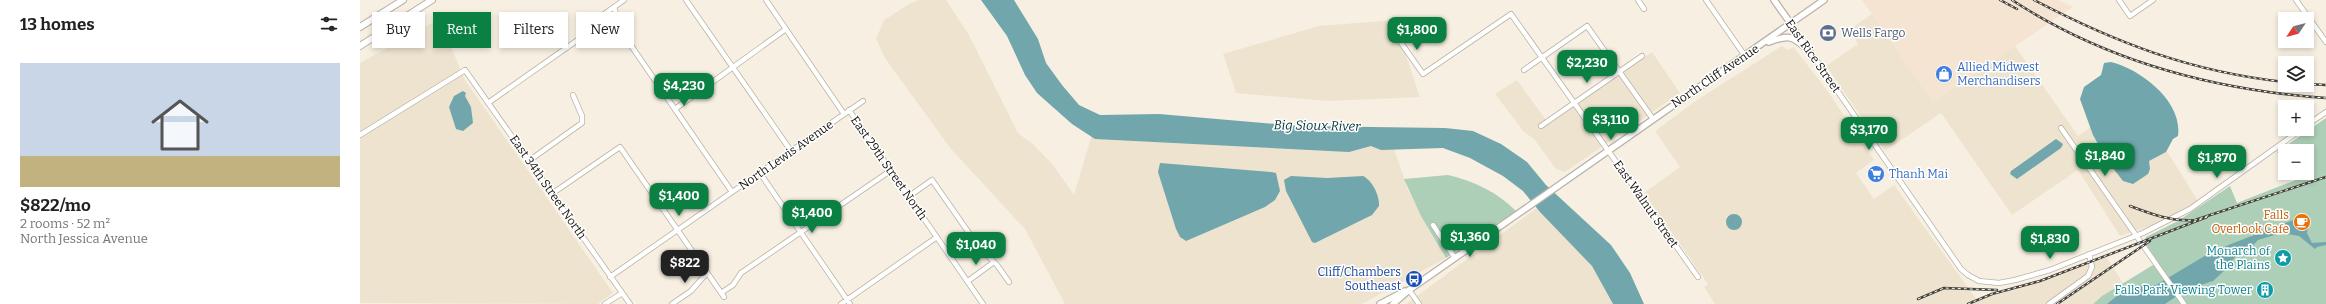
<!DOCTYPE html>
<meta charset="utf-8">
<style>
:root{--surface:#fff;--page:#f2f2f2;--text:#222;--muted:#767676;--accent:#0b8043}
body{margin:0;font-family:Bitter,serif;background:var(--page);color:var(--text);height:100vh;display:flex;flex-direction:column;font-size:15px;white-space:nowrap}
*{box-sizing:border-box;margin:0}
p{font-size:13px;color:var(--muted)}
.icon{flex:none;width:22px;height:22px;fill:none;stroke:currentColor;stroke-width:2;stroke-linecap:round;stroke-linejoin:round}
.map{position:relative;flex:1;overflow:hidden}
.sheet{display:flex;flex-direction:column;background:var(--surface);width:360px}
.sheet>*{flex:none}
.banner{position:absolute;left:12px;top:12px;width:380px;height:36px;display:flex;gap:8px}
.needle{width:26px;rotate:235deg}
.buttons{position:absolute;left:1918px;top:12px;display:grid;gap:8px}
.buttons a{display:grid;place-items:center;width:36px;height:36px;border-radius:0px;background:var(--surface);box-shadow:0 2px 6px #0003;font-size:20px}
.price{position:absolute;translate:-50% -34px;padding:0 9px;border-radius:8px;background:var(--accent);color:#fff;font-size:13px;line-height:26px;filter:drop-shadow(0 1px 2px #0008)}
.price::after{content:'';position:absolute;left:50%;top:24px;width:12px;height:9px;margin-left:-6px;background:inherit;clip-path:polygon(0 0,100% 0,50% 100%)}
.price.on{background:#222;color:#fff}
ul{padding:0;list-style:none}
li{display:grid;align-content:center;gap:8px;height:212px;padding:0 20px}
li span{display:grid;place-items:center;height:124px;border-radius:0px;color:#555}
li>.icon{margin-inline-start:auto}
span .icon{width:72px;height:72px;fill:#fffc;stroke-width:1}
li b{font-size:17px}
h2{display:flex;justify-content:space-between;align-items:center;height:48px;padding:0 20px;font-size:17px}
.chip{padding:0 14px;border-radius:0px;background:var(--surface);box-shadow:0 2px 6px #0003;font-size:14px;line-height:36px}
.chip.on{background:var(--accent);color:#fff}
main{display:flex;flex:1;min-height:0}
.map>svg:first-child{display:block}
</style>
<main>
<section class="sheet">
<h2>13 homes<svg class="icon" aria-label="filters" viewBox="0 0 24 24"><path d="M4 7h16M4 17h16"/><circle cx="9" cy="7" r="2"/><circle cx="15" cy="17" r="2"/></svg></h2>
<ul>
<li><span style="background:linear-gradient(#c9d6e8 75%,#c2b280 0)"><svg class="icon" aria-label="home" viewBox="0 0 24 24"><path d="M3 11l9-7 9 7M6 9v11h12V9"/></svg></span><div><b>$822/mo</b><p>2 rooms · 52 m²</p><p>North Jessica Avenue</p></div></li>
</ul>
</section>
<div class="map">
<svg width="1966" height="304" viewBox="0 0 1966 304">
<rect width="100%" height="100%" fill="#f7f0e2"/>
<!-- commercial -->
<path fill="#f5e4d2" d="M1502 0H1699L1713 7 1573 102Z"/>
<!-- built -->
<path fill="#eee3cf" d="M560 0H586L609 35 658 133 674 145 693 165 714 195 733 131 1033 146 1048 190 1086 258 1002 304H705L665 229 591 149 525 58 516 39 524 20 551 3Z
M1512 14 1573 102 1655 46 1718 136 1732 126 1790 124 1838 201 1805 221 1760 236 1718 170 1652 215 1581 113 1525 151 1466 66 1498 44 1489 30Z
M79 19 105 80 253 293 238 304 0 303V63Z
M1034 20 1060 97 968 101 876 93 863 54 959 26Z
M1422 46 1428 50 1433 47 1439 54 1466 89 1514 160 1496 173 1514 199 1534 185 1617 300 1680 281 1745 255 1763 283 1742 296 1733 304H1355L1344 287 1348 284 1284 193 1320 167 1295 131 1337 100Z
M1292 52 1320 93 1205 172 1196 169 1174 139 1164 132 1135 94 1157 80 1189 124Z
M1177 208 1232 266 1253 304H1046Z"/>
<!-- green -->
<path fill="#adceb7" d="M1966 118V304H1733L1742 296 1798 262 1784 241 1786 237 1818 221 1870 186 1877 203 1936 180 1932 173H1947V151H1925V164L1917 152Z
M1088 175C1114 181 1137 192 1156 211L1086 258 1061 216 1044 179Z"/>
<!-- water -->
<path fill="#71a6ac" d="M621 0H654L678 39 686 63 702 85 719 105 740 115 799 114 939 126 1085 128 1113 131 1141 144 1167 162 1186 185 1251 245 1270 273 1284 304H1253L1232 266 1180 212 1163 191 1143 176 1110 158 1083 148 1021 150 1011 146 989 152 735 139 712 124 677 93 665 75 647 36Z
M1751 62C1780 69 1823 101 1818 136L1813 139 1806 152 1789 161 1790 169 1788 174 1773 184 1763 181 1749 163 1733 135 1720 99 1724 87 1741 75 1744 63Z
M103 91 106 93 105 96 111 107 113 123 103 131 96 129 89 107 94 96Z
M1696 139 1703 144 1701 148 1657 179 1650 174 1651 171Z
M800 163 911 172 916 173 920 191 915 200 905 207 826 241 820 237 816 229 798 172Z
M931 176 967 178 1003 176C1012 180 1020 196 1019 206L1012 215 955 243 952 242 926 191 924 180Z
M1366 222a8 8 0 1 1 16 0a8 8 0 1 1-16 0Z
M1936 219 1940 229 1948 227 1947 233 1952 243 1966 242V245L1957 247 1955 249 1939 236 1921 233 1898 240 1886 253H1878L1865 270 1853 281 1826 290 1805 304H1747L1757 296 1778 286 1796 285 1848 254 1871 244Z"/>
<g fill="none" stroke-linecap="round" stroke-linejoin="round">
<!-- minor casing -->
<g stroke="#bab3a6" stroke-width="6">
<path id="minor" d="M326 0 431 151
M406 0 484 114
M1278 0 1284 9
M1346 0 1385 56
M1759 0 1770 16 1793 0
M1936 0 1966 42
M254 7 261 31 372 192
M1431 24 1601 269 1608 275 1619 281 1639 283 1655 280 1690 270 1783 233 1830 209 1942 129
M1037 37 1063 74 1151 14 1338 277
M1164 70 1227 26 1293 119
M128 103 219 39 243 15 264 0
M315 109 426 29
M489 110 623 304
M1947 125 1966 112
M1181 126 1282 56
M1701 128 1824 304
M0 135 105 70 270 304
M170 160 222 123V116L213 95
M400 173 490 304
M193 193 260 147 364 297
M548 197 572 180 618 246 637 265 649 282
M1073 225 1095 258
M250 277 503 101
M608 281 634 262
M1049 290 1059 304
M361 293 373 285 381 273 530 171
M245 304 262 293
M312 304 331 291 347 273
M481 304 577 237
M1689 304 1728 276 1732 267 1729 254"/>
</g>
<!-- major casing -->
<g stroke="#bab3a6" stroke-width="8">
<path id="major" d="M1414 0 1431 24
M1409 42C1430 34 1433 36 1450 52
M1020 304 1045 291
M1033 304 1049 290 1464 0"/>
</g>
<!-- highway casing -->
<g stroke="#bab3a6" stroke-width="8">
<path id="highway" d="M0 27 43 0
M0 46 72 0"/>
</g>
<!-- minor -->
<use href="#minor" stroke="#fff" stroke-width="4.5"/>
<!-- major -->
<use href="#major" stroke="#fff" stroke-width="5.5"/>
<!-- highway -->
<use href="#highway" stroke="#fff" stroke-width="6"/>
<!-- rail casing -->
<g stroke="#45423b" stroke-width="2.5">
<path id="rail" d="M1640 0 1657 9
M1652 0C1747 62 1854 90 1966 98
M1674 0C1756 43 1832 72 1925 82
M1947 84 1966 85
M1770 206C1791 214 1812 222 1835 220L1966 177
M1558 299 1584 288 1637 290
M1608 304 1632 294 1680 281 1847 217
M1697 304 1790 241"/>
</g>
<!-- rail -->
<use href="#rail" stroke="#fff" stroke-width="1" stroke-dasharray="3" stroke-linecap="butt"/>
</g>
<!-- icons -->
<defs>
<g id="bank-disc" transform="scale(0.9)"><circle r="9.5" fill="#5c6f8a" stroke="#fff"/><path d="M-6-4H6V4H-6ZM0-2.3a2.3 2.3 0 1 0 0 4.6a2.3 2.3 0 1 0 0-4.6Z" fill="#fff"/></g>
<g id="shop-disc" transform="scale(0.9)"><circle r="9.5" fill="#3f7fe0" stroke="#fff"/><path d="M-5-2.5h2.3a2.7 3.5 0 0 1 5.4 0H5L5.5 6h-11ZM-1.5-2.5h3a1.5 2.3 0 0 0-3 0Z" fill="#fff"/></g>
<g id="supermarket-disc" transform="scale(0.9)"><circle r="9.5" fill="#3f7fe0" stroke="#fff"/><path d="M-6-5.5h2.5l.6 2H6L4.5 2H-2.5L-4.4-4H-6ZM-1.5 3.2a1.3 1.3 0 1 0 .1 0ZM3 3.2a1.3 1.3 0 1 0 .1 0Z" fill="#fff"/></g>
<g id="cafe-disc" transform="scale(0.9)"><circle r="9.5" fill="#e8710a" stroke="#fff"/><path d="M-5.5-4.5H6V0H3Q3 3.5 0 3.5H-2.5Q-5.5 3.5-5.5 0ZM3-3.2v2h1.7v-2ZM-6 4.5H4V6H-6Z" fill="#fff"/></g>
<g id="sight-disc" transform="scale(0.9)"><circle r="9.5" fill="#0f9aa8" stroke="#fff"/><path d="M0-6L1.8-2.2L6-1.7L2.9 1.2L3.7 5.4L0 3.3L-3.7 5.4L-2.9 1.2L-6-1.7L-1.8-2.2Z" fill="#fff"/></g>
<g id="bus-disc" transform="scale(0.9)"><circle r="9.5" fill="#1a4fb4" stroke="#fff"/><path d="M-5-6H5V4H4V6H2V4H-2V6H-4V4H-5ZM-3.5-4V0h7V-4ZM-3.5 1.2v1.5H-2V1.2ZM2 1.2v1.5H3.5V1.2Z" fill="#fff"/></g>
<g id="building-disc" transform="scale(0.9)"><circle r="9.5" fill="#0f9aa8" stroke="#fff"/><path d="M-4-6H4V6H1V3H-1V6H-4ZM-2.5-4.3h1.7v1.8h-1.7ZM.8-4.3h1.7v1.8H.8ZM-2.5-1h1.7V.8h-1.7ZM.8-1h1.7V.8H.8Z" fill="#fff"/></g>
</defs>
<g fill-rule="evenodd">
<use href="#bank-disc" x="1468" y="33"/>
<use href="#shop-disc" x="1584" y="74"/>
<use href="#supermarket-disc" x="1516" y="174"/>
<use href="#cafe-disc" x="1942" y="222"/>
<use href="#sight-disc" x="1923" y="258"/>
<use href="#bus-disc" x="1054" y="279"/>
<use href="#building-disc" x="1905" y="290"/>
</g>
<g text-anchor="middle" stroke-width="3" stroke-linejoin="round" paint-order="stroke">
<!-- service labels -->
<g font-size="12" fill="#4e5e75" stroke="#fff" text-anchor="start">
<text x="1481" y="37">Wells Fargo</text>
</g>
<!-- street labels -->
<g font-size="12" fill="#14120d" stroke="#fff">
<text transform="translate(1453 56) rotate(55)" y="4">East Rice Street</text>
<text transform="translate(1355 76) rotate(-34)" y="4">North Cliff Avenue</text>
<text transform="translate(426 155) rotate(-35)" y="4">North Lewis Avenue</text>
<text transform="translate(529 168) rotate(55)" y="4">East 29th Street North</text>
<text transform="translate(188 187) rotate(55)" y="4">East 34th Street North</text>
<text transform="translate(1286 204) rotate(55)" y="4">East Walnut Street</text>
</g>
<!-- shop labels -->
<g font-size="12" fill="#366cbe" stroke="#fff" text-anchor="start">
<text x="1597" y="71">Allied Midwest<tspan x="1597" dy="14">Merchandisers</tspan></text>
<text x="1529" y="178">Thanh Mai</text>
</g>
<!-- food labels -->
<g font-size="12" fill="#c56008" stroke="#fff" text-anchor="end">
<text x="1929" y="219">Falls<tspan x="1929" dy="14">Overlook Cafe</tspan></text>
</g>
<!-- culture labels -->
<g font-size="12" fill="#0d838f" stroke="#fff" text-anchor="end">
<text x="1910" y="255">Monarch of<tspan x="1910" dy="14">the Plains</tspan></text>
<text x="1892" y="294">Falls Park Viewing Tower</text>
</g>
<!-- transit labels -->
<g font-size="12" fill="#164399" stroke="#fff" text-anchor="end">
<text x="1041" y="276">Cliff/Chambers<tspan x="1041" dy="14">Southeast</tspan></text>
</g>
<!-- water labels -->
<g font-size="13" font-style="italic" fill="#003439" stroke="#fff">
<text transform="translate(957 125) rotate(1)" y="5">Big Sioux River</text>
</g>
</g>
</svg>
<div class="buttons">
<a><svg class="needle" viewBox="-14 -14 28 28"><path d="M0-13l5 13h-10z" fill="#e53935"/><path d="M0 13l5-13h-10z" fill="#767676"/></svg></a>
<a><svg class="icon" aria-label="layers" viewBox="0 0 24 24"><path d="M12 4l9 5-9 5-9-5zM3 14l9 5 9-5"/></svg></a>
<a>+</a>
<a>−</a>
</div>
<b class="price" style="left:1057px;top:51px">$1,800</b>
<b class="price" style="left:1227px;top:84px">$2,230</b>
<b class="price" style="left:324px;top:107px">$4,230</b>
<b class="price" style="left:1251px;top:141px">$3,110</b>
<b class="price" style="left:1509px;top:151px">$3,170</b>
<b class="price" style="left:1745px;top:177px">$1,840</b>
<b class="price" style="left:1857px;top:179px">$1,870</b>
<b class="price" style="left:319px;top:217px">$1,400</b>
<b class="price" style="left:452px;top:234px">$1,400</b>
<b class="price" style="left:1110px;top:258px">$1,360</b>
<b class="price" style="left:1690px;top:260px">$1,830</b>
<b class="price" style="left:616px;top:266px">$1,040</b>
<b class="price on" style="left:325px;top:284px">$822</b>
<div class="banner">
<a class="chip">Buy</a>
<a class="chip on">Rent</a>
<a class="chip">Filters</a>
<a class="chip">New</a>
</div>
</div>
</main>
